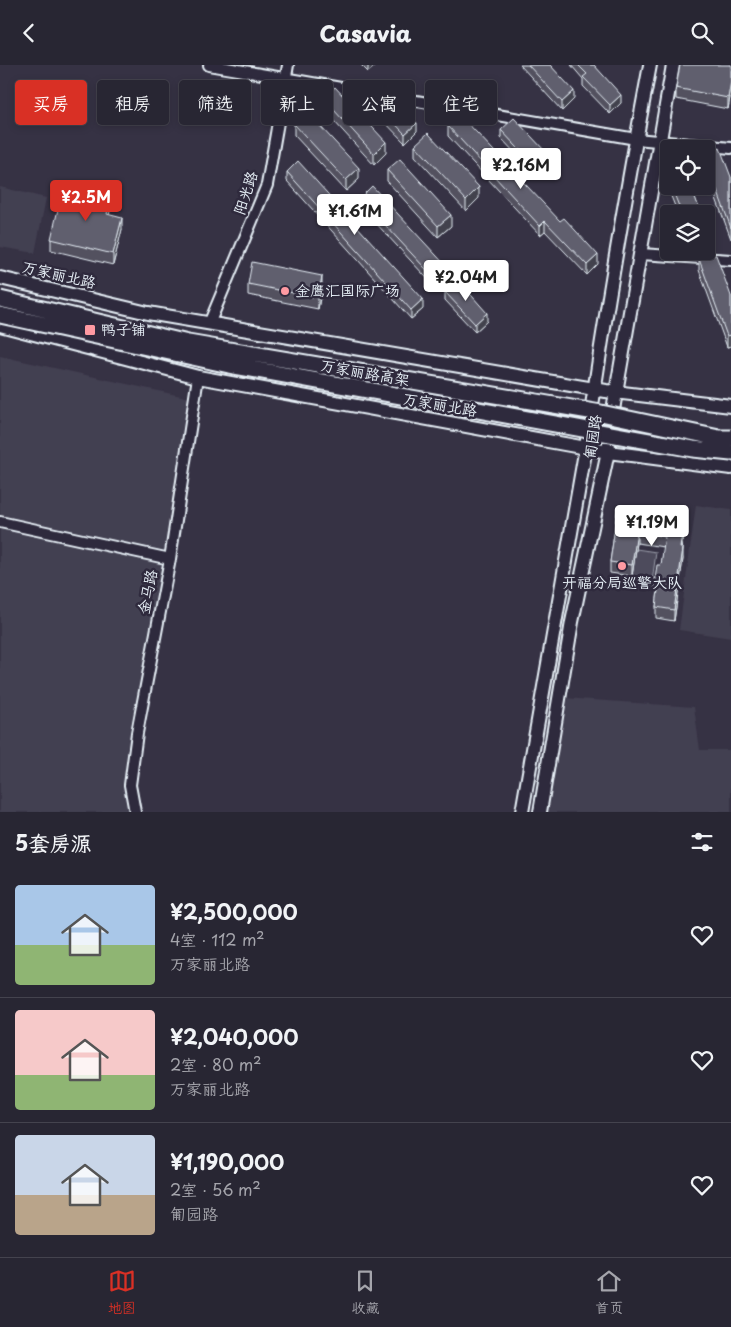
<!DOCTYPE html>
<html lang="zh">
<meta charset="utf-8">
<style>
:root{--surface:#282633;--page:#302e3b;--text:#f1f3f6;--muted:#a5a5ac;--line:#44434e;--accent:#d93025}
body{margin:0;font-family:"Playpen Sans","LXGW WenKai TC",sans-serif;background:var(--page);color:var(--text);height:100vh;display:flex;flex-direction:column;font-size:19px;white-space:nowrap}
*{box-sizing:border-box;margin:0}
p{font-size:16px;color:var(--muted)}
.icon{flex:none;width:28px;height:28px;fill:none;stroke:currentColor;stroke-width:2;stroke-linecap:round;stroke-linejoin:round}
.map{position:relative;height:747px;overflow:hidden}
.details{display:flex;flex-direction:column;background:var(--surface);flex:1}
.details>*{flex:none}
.hud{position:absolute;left:15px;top:15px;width:701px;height:45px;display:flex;gap:10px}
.tools{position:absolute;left:660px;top:75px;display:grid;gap:10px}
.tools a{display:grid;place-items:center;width:55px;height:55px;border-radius:5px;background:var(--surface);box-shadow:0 2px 8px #0003,0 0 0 1px var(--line);font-size:25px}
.price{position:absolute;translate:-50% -42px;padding:0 11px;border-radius:5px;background:#fff;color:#222;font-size:16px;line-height:32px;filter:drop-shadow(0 1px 2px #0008)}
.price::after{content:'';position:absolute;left:50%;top:30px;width:15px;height:11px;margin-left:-8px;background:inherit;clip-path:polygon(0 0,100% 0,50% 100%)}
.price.selected{background:var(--accent);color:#fff}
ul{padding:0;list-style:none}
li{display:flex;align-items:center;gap:15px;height:125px;padding:0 15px}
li+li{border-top:1px solid var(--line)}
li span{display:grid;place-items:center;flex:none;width:140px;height:100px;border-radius:5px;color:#555}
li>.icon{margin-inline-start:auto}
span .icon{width:60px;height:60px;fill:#fffc;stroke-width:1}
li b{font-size:21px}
h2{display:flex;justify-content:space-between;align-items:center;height:60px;padding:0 15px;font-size:21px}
.chip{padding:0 18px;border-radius:5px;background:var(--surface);box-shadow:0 2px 8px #0003,0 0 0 1px var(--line);font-size:18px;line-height:45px}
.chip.selected{background:var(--accent);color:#fff}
header{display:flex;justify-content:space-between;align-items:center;height:65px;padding:0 15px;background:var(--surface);font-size:22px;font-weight:800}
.menu{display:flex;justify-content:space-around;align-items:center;height:70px;border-top:1px solid var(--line);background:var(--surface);font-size:14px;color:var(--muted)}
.menu a{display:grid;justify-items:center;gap:2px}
.menu .selected{color:var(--accent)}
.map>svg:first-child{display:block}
</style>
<header><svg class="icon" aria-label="back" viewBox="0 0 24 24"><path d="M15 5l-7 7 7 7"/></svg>Casavia<svg class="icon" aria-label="search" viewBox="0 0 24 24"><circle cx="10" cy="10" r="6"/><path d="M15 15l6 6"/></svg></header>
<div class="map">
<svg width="731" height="747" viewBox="0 0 731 747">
<rect width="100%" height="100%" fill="#363244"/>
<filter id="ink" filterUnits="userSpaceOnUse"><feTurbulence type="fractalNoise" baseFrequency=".02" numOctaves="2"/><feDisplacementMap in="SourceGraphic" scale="10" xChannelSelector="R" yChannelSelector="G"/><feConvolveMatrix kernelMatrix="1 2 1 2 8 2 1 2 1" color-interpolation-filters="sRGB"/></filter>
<g filter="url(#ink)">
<!-- built -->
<path fill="#433f51" d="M0 122 46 133 35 188 0 182Z
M0 291 190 333 168 481 138 651 131 747H0Z
M696 440 731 445V573L679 565Z
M564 633 694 642 700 685H731V747H542Z"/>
<!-- green -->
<path fill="#4d4b5c" stroke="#9a9eaa" d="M636 484 656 487 651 525 630 522Z"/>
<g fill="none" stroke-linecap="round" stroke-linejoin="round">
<!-- minor casing -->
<g stroke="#e8f1f8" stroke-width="14">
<path id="minor" d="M209 0 636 74 731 83
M641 189 731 195
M209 259 267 120 288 0
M0 457 170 494
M135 747 130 720 137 668 170 494 198 312"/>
</g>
<!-- major casing -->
<g stroke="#e8f1f8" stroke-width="16">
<path id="major" d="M0 213 148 248 606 326 731 341
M0 260 198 312 608 387 731 403
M522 747 586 382C604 255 626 127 650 0
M540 747 572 557 608 387 614 339 673 0"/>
</g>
<!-- minor -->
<use href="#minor" stroke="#2f2a3d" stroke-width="10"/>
<!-- major -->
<use href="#major" stroke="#2f2a3d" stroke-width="12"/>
<!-- highway-bridge casing -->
<g stroke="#e8f1f8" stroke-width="19" stroke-linecap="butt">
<path id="highway-bridge" d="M0 234 188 278 601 348 719 373H731
M0 250 229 300 693 384 731 388"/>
</g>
<!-- highway-bridge -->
<use href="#highway-bridge" stroke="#2f2a3d" stroke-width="15"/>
</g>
<!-- wall -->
<path fill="#53515f" stroke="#e8f1f8" d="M361 0H376L368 7Z
M520 0H550L574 34 562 46Z
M571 0H594L621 38 610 49 583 21V14Z
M731 0V27L728 44 676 34V23Z
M323 33 386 88 374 100 323 44Z
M378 41 417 66 405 78 378 50Z
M294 59 359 114 346 126 294 70Z
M448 61 598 199 587 210 545 166 540 170 448 71Z
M501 65 545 94 532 106 501 73Z
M415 80 479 133 466 146 415 91Z
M706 88 731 112V174L706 106Z
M387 105 451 161 438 172 387 116Z
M287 107 423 244 411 254 287 116Z
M669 121H691L701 149H678L669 126Z
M360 133 449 213 437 224 360 141Z
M110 146 109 149 122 164 113 200 51 185V174Z
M699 194 731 231V281L727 282 699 205Z
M248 219 322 222 318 244 248 230Z
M445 227 487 256 475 267 445 235Z
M618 442 684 463 681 483 683 494 674 556 656 553V542L658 526H655V515L661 500 664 482 637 478 632 511 610 508V497Z"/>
<!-- shaded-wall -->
<path fill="#43424d" stroke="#e8f1f8" d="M368 0H376L368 7Z
M731 16V27L728 44V33Z
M574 26V34L562 46V37Z
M621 30V38L610 49V40Z
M417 58V66L405 78V69Z
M386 77V88L374 100V89Z
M545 86V94L532 106V98Z
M359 103V114L346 126V115Z
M479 122V133L466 146V135Z
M110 135V146L107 160V149Z
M451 150V161L438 172V161Z
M122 153V164L113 200V189Z
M545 156V166L540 170V161Z
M706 169H709V180H706Z
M598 190V199L587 210V200Z
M449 204V213L437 224V216Z
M322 211V222L318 244V233Z
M423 234V244L411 254V245Z
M487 248V256L475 267V259Z
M731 270V281L727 282V271Z
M684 452V463L680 494V483Z
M637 467V478L632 511V500Z
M683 483V494L674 556V545Z"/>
<!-- building -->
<path fill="#605e6e" stroke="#e8f1f8" d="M528 0H550L574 26 562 37Z
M578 0H594L621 30 610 40 583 12 587 9Z
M680 0H731V16L728 33 676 23Z
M335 22 386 77 374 89 323 33Z
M390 30 417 58 405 69 378 41Z
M307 47 359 103 346 115 294 59Z
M460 50 560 156 564 153 598 190 587 200 545 156 540 161 448 61Z
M514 53 545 86 532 98 501 65Z
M428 68 479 122 466 135 415 80Z
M720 83 731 112V163L706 95V88Z
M400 94 451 150 438 161 387 105Z
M298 96 423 234 411 245 287 107Z
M372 121 449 204 437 216 360 133Z
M671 121H691L701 149H682Z
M63 123 110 135 107 149 122 153 113 189 51 174Z
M706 162 709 169H706Z
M711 190H716L731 231V270L727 271 699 194Z
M252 197 322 211 318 233 248 219Z
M458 215 487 248 475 259 445 227Z
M618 442 684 452 680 483H683L674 545 656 542 659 516 655 515 657 500H661L665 472 637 467 632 500 610 497Z"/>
</g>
<!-- markers -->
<g fill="#ff9aa2" stroke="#2f2a3d" stroke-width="2">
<circle cx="285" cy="226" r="5"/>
<rect x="84" y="259" width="12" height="12" rx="2.5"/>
<circle cx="622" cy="501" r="5"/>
</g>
<g text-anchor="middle" stroke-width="5" stroke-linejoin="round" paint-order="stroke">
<!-- street labels -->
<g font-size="15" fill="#e8f1f8" stroke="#2f2a3d">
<text transform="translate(246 128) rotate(-72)" y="5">阳光路</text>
<text transform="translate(59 210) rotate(13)" y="5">万家丽北路</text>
<text transform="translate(365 308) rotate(10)" y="5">万家丽路高架</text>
<text transform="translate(440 340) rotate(10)" y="5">万家丽北路</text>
<text transform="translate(593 372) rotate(-82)" y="5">匍园路</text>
<text transform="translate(148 527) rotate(-79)" y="5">金马路</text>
</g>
<!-- poi labels -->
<g font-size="15" fill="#e8f1f8" stroke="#2f2a3d" text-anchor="start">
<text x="295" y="231">金鹰汇国际广场</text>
<text x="101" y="270">鸭子铺</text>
<text x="622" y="523" text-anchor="middle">开福分局巡警大队</text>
</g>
</g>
</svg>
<div class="tools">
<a><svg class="icon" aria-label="locate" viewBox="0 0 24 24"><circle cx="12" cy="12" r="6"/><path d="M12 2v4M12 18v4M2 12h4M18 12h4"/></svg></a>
<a><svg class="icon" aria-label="layers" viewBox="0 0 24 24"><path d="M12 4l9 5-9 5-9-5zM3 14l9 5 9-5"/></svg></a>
</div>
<b class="price" style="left:521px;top:125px">¥2.16M</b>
<b class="price selected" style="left:86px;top:157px">¥2.5M</b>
<b class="price" style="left:355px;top:171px">¥1.61M</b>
<b class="price" style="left:466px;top:237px">¥2.04M</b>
<b class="price" style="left:652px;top:482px">¥1.19M</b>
<div class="hud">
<a class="chip selected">买房</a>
<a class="chip">租房</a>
<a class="chip">筛选</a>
<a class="chip">新上</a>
<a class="chip">公寓</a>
<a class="chip">住宅</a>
</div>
</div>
<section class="details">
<h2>5套房源<svg class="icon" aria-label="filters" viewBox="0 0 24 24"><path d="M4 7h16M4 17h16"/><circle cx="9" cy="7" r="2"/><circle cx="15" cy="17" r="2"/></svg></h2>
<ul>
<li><span style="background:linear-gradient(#a9c7e8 60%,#8fb573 0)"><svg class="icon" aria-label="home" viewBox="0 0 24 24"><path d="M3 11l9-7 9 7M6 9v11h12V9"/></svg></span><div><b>¥2,500,000</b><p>4室 · 112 m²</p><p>万家丽北路</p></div><svg class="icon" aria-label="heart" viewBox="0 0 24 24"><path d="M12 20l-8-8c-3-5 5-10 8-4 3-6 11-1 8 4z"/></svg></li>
<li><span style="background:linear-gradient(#f6c9c9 65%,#8fb573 0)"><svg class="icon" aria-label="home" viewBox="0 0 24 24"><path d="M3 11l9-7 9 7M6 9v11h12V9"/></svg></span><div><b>¥2,040,000</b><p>2室 · 80 m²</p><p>万家丽北路</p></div><svg class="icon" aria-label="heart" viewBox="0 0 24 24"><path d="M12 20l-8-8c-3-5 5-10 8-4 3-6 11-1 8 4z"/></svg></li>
<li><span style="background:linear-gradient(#c9d6e8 60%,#b9a48a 0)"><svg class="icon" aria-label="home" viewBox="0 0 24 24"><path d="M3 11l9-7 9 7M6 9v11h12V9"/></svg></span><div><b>¥1,190,000</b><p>2室 · 56 m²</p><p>匍园路</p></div><svg class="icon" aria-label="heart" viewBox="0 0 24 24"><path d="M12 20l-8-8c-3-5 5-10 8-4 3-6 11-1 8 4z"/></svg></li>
</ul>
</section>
<nav class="menu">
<a class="selected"><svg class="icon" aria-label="map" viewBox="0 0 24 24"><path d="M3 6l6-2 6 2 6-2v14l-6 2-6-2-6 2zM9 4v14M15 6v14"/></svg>地图</a>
<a><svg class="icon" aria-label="saved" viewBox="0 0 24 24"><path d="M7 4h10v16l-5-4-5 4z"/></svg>收藏</a>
<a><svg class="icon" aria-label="home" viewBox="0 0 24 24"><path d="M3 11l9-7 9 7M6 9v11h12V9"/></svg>首页</a>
</nav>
